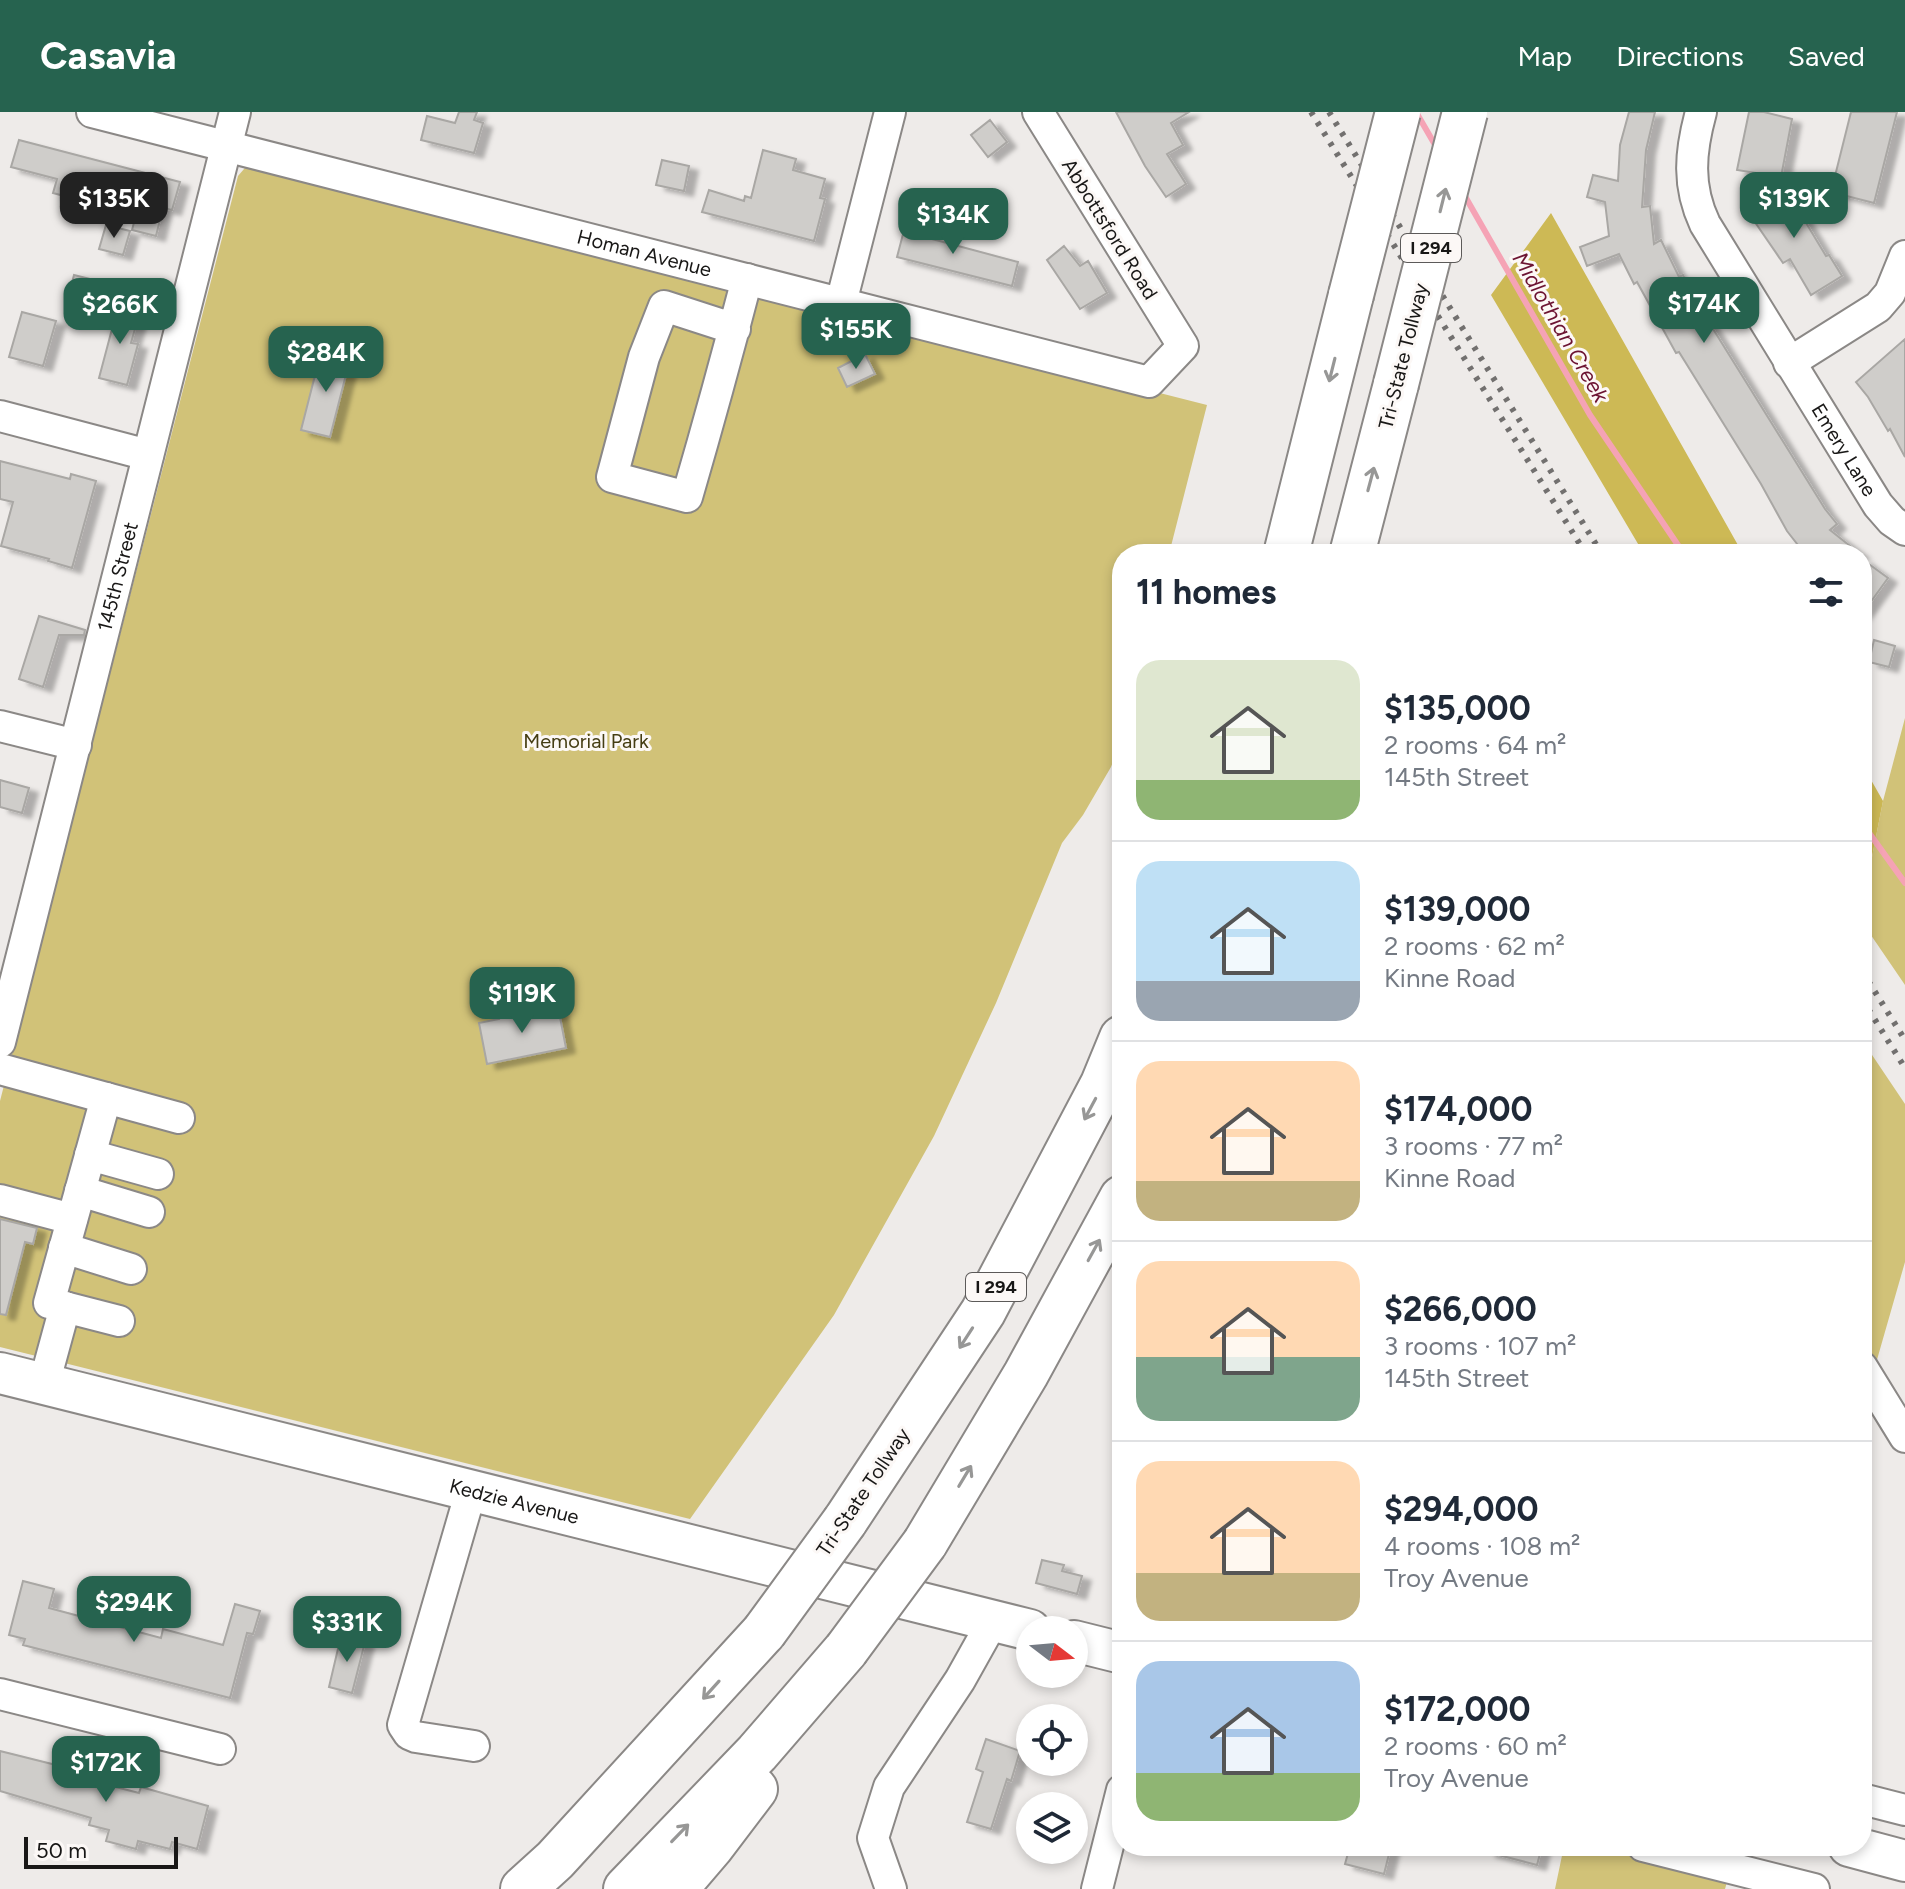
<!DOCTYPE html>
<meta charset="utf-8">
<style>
:root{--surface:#fff;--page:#f2f2f3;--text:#1f2937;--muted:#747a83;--line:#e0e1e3;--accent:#26634f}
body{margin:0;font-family:Figtree,sans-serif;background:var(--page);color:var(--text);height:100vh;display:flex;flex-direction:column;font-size:30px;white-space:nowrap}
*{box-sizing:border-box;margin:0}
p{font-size:26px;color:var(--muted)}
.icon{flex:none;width:44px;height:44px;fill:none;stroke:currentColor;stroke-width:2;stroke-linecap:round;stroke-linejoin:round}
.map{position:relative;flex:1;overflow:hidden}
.drawer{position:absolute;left:1112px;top:432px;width:760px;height:1312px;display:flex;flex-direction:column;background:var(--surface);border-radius:32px;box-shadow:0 4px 12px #0003}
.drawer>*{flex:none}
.needle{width:52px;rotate:106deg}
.fabs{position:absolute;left:1016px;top:1504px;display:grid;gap:16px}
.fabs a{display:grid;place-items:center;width:72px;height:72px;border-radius:50%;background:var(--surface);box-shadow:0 4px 12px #0003;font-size:40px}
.scale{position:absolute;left:24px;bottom:20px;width:154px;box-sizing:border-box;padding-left:8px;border:4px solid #181716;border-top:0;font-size:22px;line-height:28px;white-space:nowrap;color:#181716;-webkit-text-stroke:6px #fcf8f6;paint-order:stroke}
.price{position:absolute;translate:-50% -68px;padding:0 18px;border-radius:16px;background:var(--accent);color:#fff;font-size:26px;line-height:52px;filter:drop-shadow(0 2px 4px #0008)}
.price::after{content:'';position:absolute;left:50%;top:48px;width:24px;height:18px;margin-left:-12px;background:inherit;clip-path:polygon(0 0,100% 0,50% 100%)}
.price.on{background:#222;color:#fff}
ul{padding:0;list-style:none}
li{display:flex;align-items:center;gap:24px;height:200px;padding:0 24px}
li+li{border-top:2px solid var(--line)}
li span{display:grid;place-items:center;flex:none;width:224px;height:160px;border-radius:24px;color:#555}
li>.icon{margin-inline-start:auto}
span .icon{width:96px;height:96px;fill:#fffc;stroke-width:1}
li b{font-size:34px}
h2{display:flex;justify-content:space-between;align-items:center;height:96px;padding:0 24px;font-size:34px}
header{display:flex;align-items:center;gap:48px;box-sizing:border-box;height:112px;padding:0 40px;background:var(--accent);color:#fff}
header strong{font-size:38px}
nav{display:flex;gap:44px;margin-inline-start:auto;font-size:28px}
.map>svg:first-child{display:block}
</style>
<header>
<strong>Casavia</strong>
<nav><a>Map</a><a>Directions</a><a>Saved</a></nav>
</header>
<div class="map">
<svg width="1905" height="1777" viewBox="0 0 1905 1777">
<defs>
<filter id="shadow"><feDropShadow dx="9" dy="5" stdDeviation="2" flood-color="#0004"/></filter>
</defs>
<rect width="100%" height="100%" fill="#eeebe9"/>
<!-- green -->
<path fill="#d1c278" d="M250 50 1207 293 1169 442H1122V627L1111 655 1083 703 1062 731 996 891 934 1024 834 1203 690 1407 0 1235V989L238 64Z
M1905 606V873L1862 810V796L1883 689Z
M1862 928 1905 992V1150L1862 1300Z
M1564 1734H1737L1725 1777H1555Z"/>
<!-- forest -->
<path fill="#cdb955" d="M1551 101 1743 442H1644L1491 183Z
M1862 652 1883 689 1862 796Z"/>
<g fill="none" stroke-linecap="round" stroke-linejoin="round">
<!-- stream -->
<path stroke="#f5a3b5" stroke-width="6" d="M1416 0 1438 38
M1462 79 1590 303 1684 442
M1862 711 1905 771"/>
</g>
<!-- building -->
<path fill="#cfcdca" stroke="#a9a7a4" stroke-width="2" filter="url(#shadow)" d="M459 0H477L474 8 483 11 474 41 421 28 427 4 455 11Z
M1116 0H1189L1171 11 1183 33 1167 42 1186 72 1166 85 1145 54Z
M1629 0H1655L1646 38 1642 95 1650 94 1654 132 1661 128 1679 165 1683 163 1700 196 1825 397 1837 412 1830 418 1860 442H1805L1787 419 1761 372 1679 240 1676 241 1637 170 1634 172 1619 142 1587 154 1580 135 1609 124 1605 90 1587 85 1593 63 1618 69 1620 33Z
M1749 0H1764L1792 7 1781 65 1737 58Z
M1851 0H1897L1874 91 1831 80Z
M990 8 1007 30 988 45 971 23Z
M19 28 180 70 172 98 163 96 156 124 132 118 140 88 93 76 87 101 61 94 64 84 53 81 57 67 11 55Z
M763 38 796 47 793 58 825 67 820 86 825 87 814 129 702 100 709 78 744 89 745 84 751 86Z
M662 48 689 54 684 79 656 73Z
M1785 73 1800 93 1797 96 1826 144 1829 143 1842 164 1811 183 1790 147 1783 151 1748 100Z
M907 107 935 114 932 127 1018 150 1012 174 897 145Z
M106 113 130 119 123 143 99 137Z
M1064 134 1080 154 1088 149 1107 181 1080 197 1047 148Z
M74 163 98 169 92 194 68 187Z
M115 192 140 199 131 231 138 232 127 273 99 266 112 217 108 216Z
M22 200 56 209 43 254 9 245Z
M1905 227V345L1890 317 1888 319 1868 285 1856 270Z
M321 240 350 247 330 325 301 318Z
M865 242 875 262 847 275 838 256Z
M0 349 70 367 71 362 96 369 72 456 48 449 49 447 1 434 13 390 0 387Z
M1862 447 1888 466 1862 502Z
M39 504 85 518 84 523H59L43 575 19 567Z
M1874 528 1895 534 1889 555 1869 550Z
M0 668 29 676 22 701 0 695Z
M558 895 566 936 487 952 479 911 499 907 498 902Z
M0 1107 37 1116 33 1132 25 1130 6 1203 0 1202Z
M1042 1448 1064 1453 1062 1459 1082 1464 1077 1482 1036 1471Z
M23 1469 54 1477 49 1496 161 1526 163 1517 223 1533 235 1492 260 1499 253 1522 247 1521 230 1586 23 1533 25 1527 9 1523Z
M341 1524 365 1530 352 1581 329 1575Z
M986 1627 1020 1639 1011 1669 1007 1667 991 1717 967 1710 983 1660 976 1657Z
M0 1639 72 1657 69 1665 104 1675V1672L139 1681 141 1675 208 1694 197 1737 172 1730 170 1737 138 1729 136 1737 106 1729 109 1718 89 1713 91 1706 0 1679Z
M1350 1734H1391L1384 1762 1345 1752Z
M1488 1734H1542L1537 1753 1487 1740Z"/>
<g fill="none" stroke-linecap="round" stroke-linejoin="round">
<!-- minor casing -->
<g stroke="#8b8886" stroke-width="34">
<g id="minor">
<path id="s1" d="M92 0 1149 270 1183 234 1038 0"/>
<path id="s2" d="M1701 0C1690 40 1687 74 1705 112L1878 393 1892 409 1905 418"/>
<path d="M841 191 890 0"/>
<path d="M735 217 664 194 644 245 612 365 687 385C708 313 728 240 747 167"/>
<path d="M1789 251 1878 195 1890 181 1905 144"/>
<path d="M0 304 148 343"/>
<path d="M0 614 76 633"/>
<path id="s3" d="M0 930 235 0"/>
<path d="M0 957 179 1006"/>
<path d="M106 986 49 1191 119 1209"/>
<path d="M90 1043 158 1062"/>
<path d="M80 1079 149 1100"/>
<path d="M0 1088 72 1107"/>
<path d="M64 1136 131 1157"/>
<path d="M1862 1255 1905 1325"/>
<path d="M44 1272 65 1195"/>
<path d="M471 1379 403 1613 409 1622 416 1625 474 1634"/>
<path d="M0 1582 220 1637"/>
<path d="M1862 1687 1905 1698"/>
<path d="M1643 1734 1814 1777"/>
<path d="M891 1777 873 1726 889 1675 960 1568 993 1509"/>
<path d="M1097 1777 1122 1678"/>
</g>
</g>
<!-- major casing -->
<g stroke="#8b8886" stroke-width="44">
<g id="major">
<path id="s4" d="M0 1261 1030 1518"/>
<path d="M1074 1529 1122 1541"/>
<path d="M1849 1734 1905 1749"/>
</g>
</g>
<!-- highway casing -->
<g stroke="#8b8886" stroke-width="48">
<path id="highway" d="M1286 442 1351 183
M1352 442 1396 272
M845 1409 983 1200 1103 972 1122 926
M925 1431 1026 1262 1122 1086
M523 1777 555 1748 764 1520
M626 1777 757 1641 846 1538
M675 1777 711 1735 755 1677"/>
</g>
<!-- minor -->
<use href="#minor" stroke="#fff" stroke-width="30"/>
<!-- major -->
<use href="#major" stroke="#fff" stroke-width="40"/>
<!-- highway -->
<use href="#highway" stroke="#fff" stroke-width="44"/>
<!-- rail -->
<path stroke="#72706f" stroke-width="6" stroke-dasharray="4 8" stroke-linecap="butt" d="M1311 0 1586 442
M1329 0 1602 442
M1862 859 1905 928
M1862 887 1905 956"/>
<!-- highway-bridge casing -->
<g stroke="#8b8886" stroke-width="48" stroke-linecap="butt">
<path id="highway-bridge" d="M1351 183 1398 0
M1396 272 1465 0
M764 1520 845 1409
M846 1538 925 1431"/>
</g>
<!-- highway-bridge -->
<use href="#highway-bridge" stroke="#fff" stroke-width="44"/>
</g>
<!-- one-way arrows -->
<defs><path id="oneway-shaft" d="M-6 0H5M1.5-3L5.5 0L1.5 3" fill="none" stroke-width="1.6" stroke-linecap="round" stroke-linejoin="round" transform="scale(2)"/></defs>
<g stroke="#979796">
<use href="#oneway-shaft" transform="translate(1443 88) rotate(-76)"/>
<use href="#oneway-shaft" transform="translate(1332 258) rotate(104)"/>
<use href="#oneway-shaft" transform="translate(1371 367) rotate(-75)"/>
<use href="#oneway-shaft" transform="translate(1090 997) rotate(118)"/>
<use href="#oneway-shaft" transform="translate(1094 1138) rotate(-61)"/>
<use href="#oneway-shaft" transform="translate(966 1226) rotate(123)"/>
<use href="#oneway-shaft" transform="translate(965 1364) rotate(-59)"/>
<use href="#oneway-shaft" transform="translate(711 1578) rotate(132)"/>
<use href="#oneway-shaft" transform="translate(680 1721) rotate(-46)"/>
</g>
<g text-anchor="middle" stroke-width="6" stroke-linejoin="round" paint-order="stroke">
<!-- shield labels -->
<g fill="#fcf8f6" stroke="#5c5a59" stroke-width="2">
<rect x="1401" y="122" width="60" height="28" rx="6"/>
<rect x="966" y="1161" width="60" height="28" rx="6"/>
</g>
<g font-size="18" font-weight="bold" fill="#181716">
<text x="1431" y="142">I 294</text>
<text x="996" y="1181">I 294</text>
</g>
<!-- street labels -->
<g font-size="20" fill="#181716" stroke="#fcf8f6">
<text transform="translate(1110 117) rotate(58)" y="7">Abbottsford Road</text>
<text dy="7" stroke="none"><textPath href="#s1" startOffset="570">Homan Avenue</textPath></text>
<text transform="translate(1403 244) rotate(-76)" y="7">Tri-State Tollway</text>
<text dy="7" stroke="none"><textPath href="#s2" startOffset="380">Emery Lane</textPath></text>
<text dy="7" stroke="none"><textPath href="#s3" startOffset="480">145th Street</textPath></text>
<text transform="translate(863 1380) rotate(-56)" y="7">Tri-State Tollway</text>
<text dy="7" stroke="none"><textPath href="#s4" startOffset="530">Kedzie Avenue</textPath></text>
</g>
<!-- park labels -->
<g font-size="20" fill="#453d13" stroke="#fcf8f6">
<text x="586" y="636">Memorial Park</text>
</g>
<!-- water labels -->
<g font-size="22" font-style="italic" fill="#6c1432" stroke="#fcf8f6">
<text transform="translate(1561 215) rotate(60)" y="8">Midlothian Creek</text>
</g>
</g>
</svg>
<div class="fabs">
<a><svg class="needle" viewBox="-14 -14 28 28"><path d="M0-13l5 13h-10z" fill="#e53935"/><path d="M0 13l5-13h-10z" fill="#747a83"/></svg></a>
<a><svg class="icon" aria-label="locate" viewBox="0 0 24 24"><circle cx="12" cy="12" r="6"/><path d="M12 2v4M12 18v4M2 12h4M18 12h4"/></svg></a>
<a><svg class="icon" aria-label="layers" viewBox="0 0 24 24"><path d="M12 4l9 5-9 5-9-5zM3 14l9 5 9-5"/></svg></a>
</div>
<div class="scale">50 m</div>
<b class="price on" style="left:114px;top:128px">$135K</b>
<b class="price" style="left:1794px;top:128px">$139K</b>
<b class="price" style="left:953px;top:144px">$134K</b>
<b class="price" style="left:1704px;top:233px">$174K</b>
<b class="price" style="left:120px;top:234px">$266K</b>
<b class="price" style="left:856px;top:259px">$155K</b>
<b class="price" style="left:326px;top:282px">$284K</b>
<b class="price" style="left:522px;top:923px">$119K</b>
<b class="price" style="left:134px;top:1532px">$294K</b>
<b class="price" style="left:347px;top:1552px">$331K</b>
<b class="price" style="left:106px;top:1692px">$172K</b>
<section class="drawer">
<h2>11 homes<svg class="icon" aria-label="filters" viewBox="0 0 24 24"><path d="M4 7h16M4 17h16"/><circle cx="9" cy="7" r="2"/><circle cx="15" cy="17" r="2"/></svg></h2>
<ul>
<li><span style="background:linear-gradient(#dfe7d0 75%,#8fb573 0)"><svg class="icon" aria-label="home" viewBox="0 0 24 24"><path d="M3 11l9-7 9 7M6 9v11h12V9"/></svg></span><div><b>$135,000</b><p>2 rooms · 64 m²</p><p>145th Street</p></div></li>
<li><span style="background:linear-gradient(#bfe0f5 75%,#9aa5b1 0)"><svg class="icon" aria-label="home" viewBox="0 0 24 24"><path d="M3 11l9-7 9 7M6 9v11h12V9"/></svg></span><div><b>$139,000</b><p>2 rooms · 62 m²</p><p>Kinne Road</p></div></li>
<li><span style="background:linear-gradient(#ffd9b3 75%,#c2b280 0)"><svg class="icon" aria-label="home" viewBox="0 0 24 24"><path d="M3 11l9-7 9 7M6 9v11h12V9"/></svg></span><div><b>$174,000</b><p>3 rooms · 77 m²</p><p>Kinne Road</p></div></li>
<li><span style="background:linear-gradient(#ffd9b3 60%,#7fa58c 0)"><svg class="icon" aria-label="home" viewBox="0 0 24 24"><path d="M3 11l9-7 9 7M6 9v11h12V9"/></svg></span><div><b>$266,000</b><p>3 rooms · 107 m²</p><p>145th Street</p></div></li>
<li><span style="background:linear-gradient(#ffd9b3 70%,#c2b280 0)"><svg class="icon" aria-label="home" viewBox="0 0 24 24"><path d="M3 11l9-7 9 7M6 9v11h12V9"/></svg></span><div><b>$294,000</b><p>4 rooms · 108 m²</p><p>Troy Avenue</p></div></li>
<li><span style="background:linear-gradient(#a9c7e8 70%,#8fb573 0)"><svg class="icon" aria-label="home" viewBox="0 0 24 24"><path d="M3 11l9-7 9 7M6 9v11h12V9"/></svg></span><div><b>$172,000</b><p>2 rooms · 60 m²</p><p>Troy Avenue</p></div></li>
</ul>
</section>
</div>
